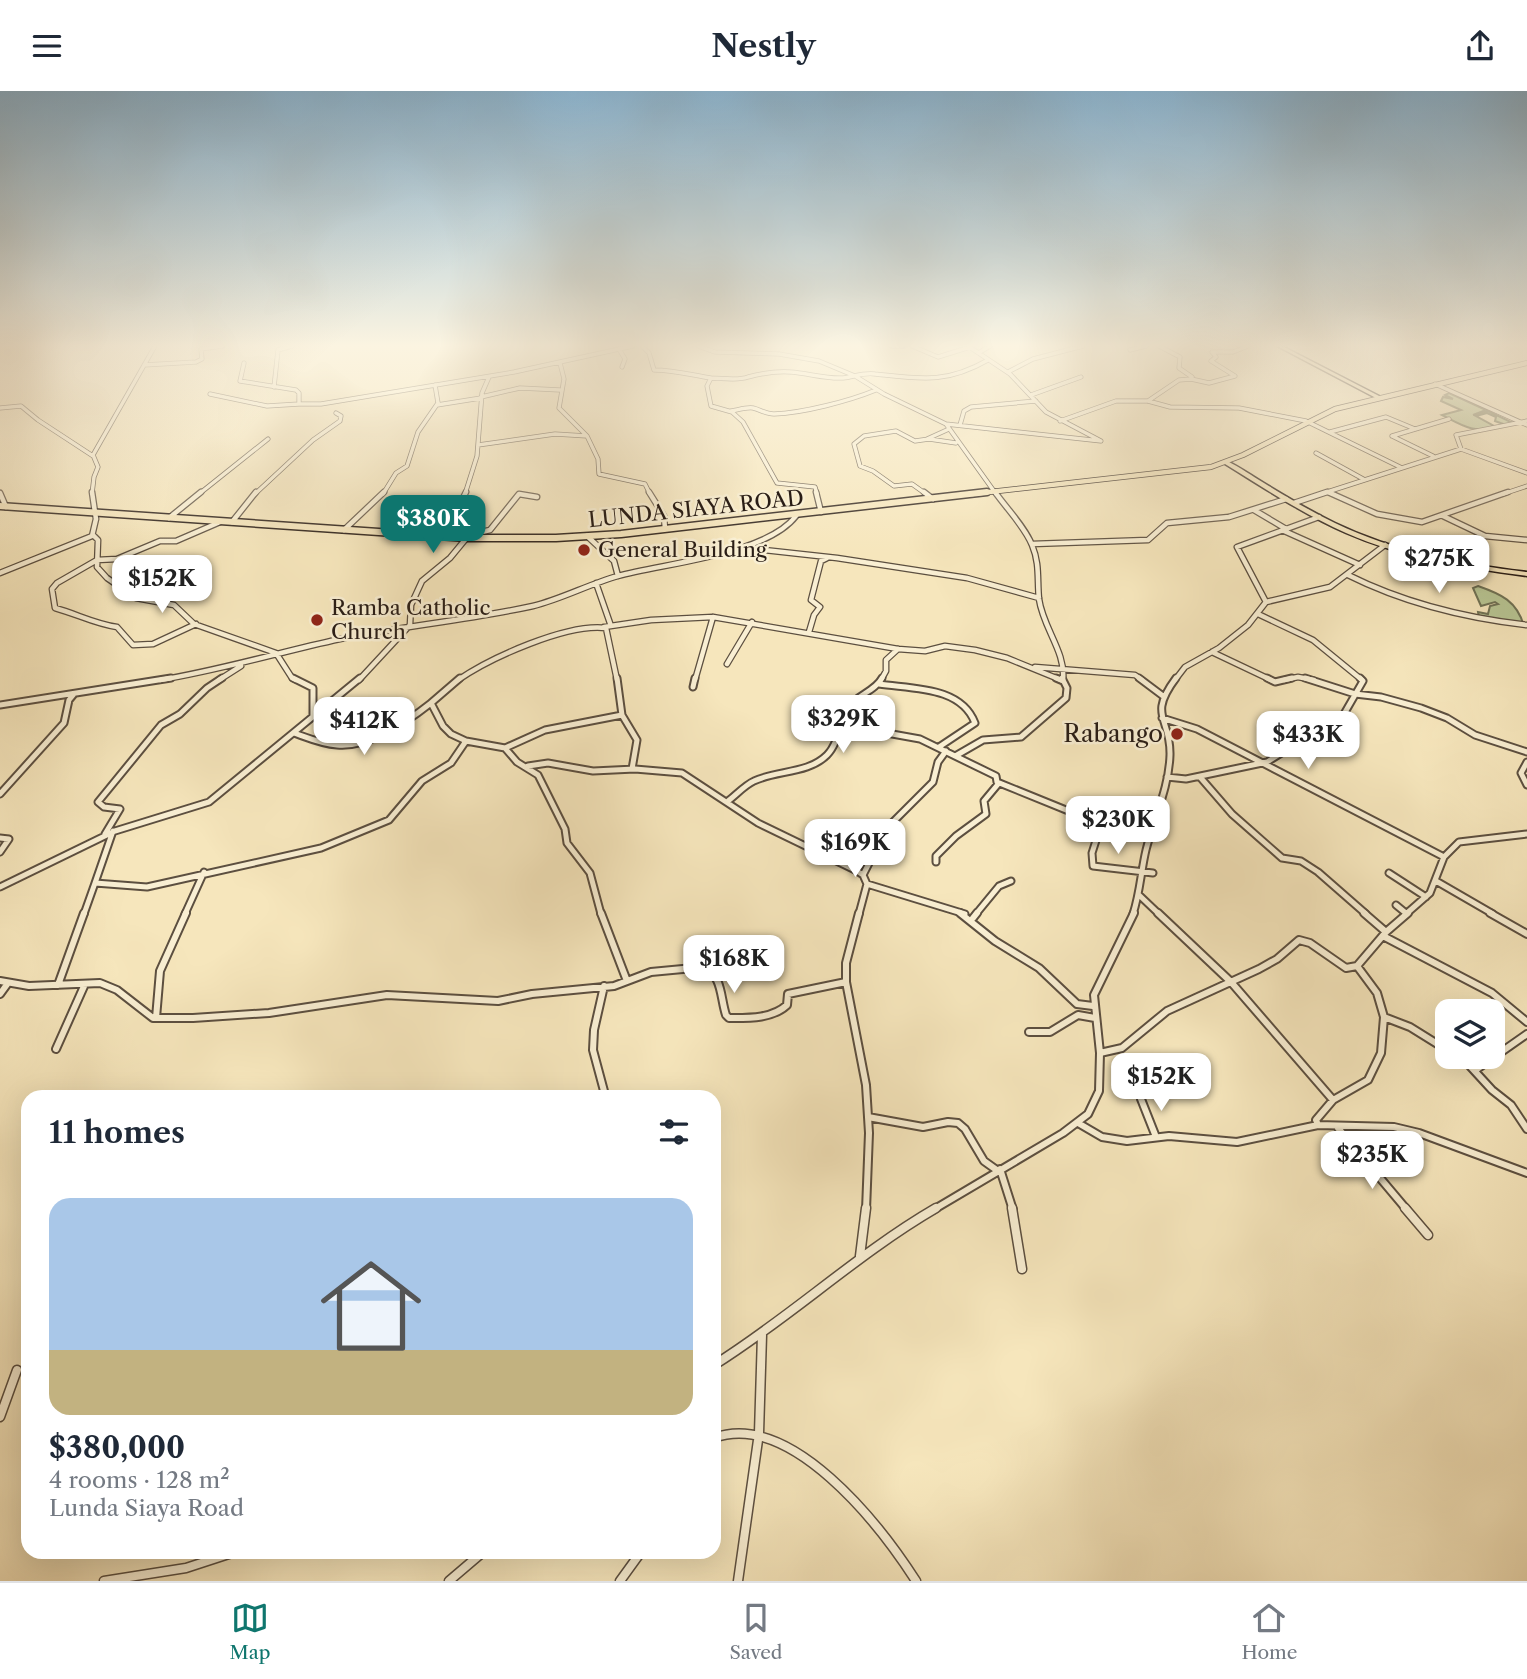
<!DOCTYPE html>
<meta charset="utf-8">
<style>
:root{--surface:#fff;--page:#f6f6f7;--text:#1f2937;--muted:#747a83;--line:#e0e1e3;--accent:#0f766e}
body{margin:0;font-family:"Libre Caslon Text",serif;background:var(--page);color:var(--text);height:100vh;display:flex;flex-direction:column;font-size:26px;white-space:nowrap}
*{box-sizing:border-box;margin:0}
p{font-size:23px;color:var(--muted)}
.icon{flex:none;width:38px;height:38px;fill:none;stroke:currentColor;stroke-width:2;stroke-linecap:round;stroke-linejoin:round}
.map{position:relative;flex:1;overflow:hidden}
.drawer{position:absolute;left:21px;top:999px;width:700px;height:469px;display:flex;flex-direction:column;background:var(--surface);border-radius:21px;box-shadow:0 7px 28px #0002}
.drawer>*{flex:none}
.fabs{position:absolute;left:1435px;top:908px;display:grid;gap:14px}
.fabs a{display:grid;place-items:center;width:70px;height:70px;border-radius:14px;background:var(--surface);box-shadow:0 7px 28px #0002;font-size:35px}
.price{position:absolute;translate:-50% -60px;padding:0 16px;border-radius:14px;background:#fff;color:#222;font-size:23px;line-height:46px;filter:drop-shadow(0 2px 4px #0008)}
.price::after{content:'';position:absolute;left:50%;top:42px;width:21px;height:16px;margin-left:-10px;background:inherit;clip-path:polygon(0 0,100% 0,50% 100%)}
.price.selected{background:var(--accent);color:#fff}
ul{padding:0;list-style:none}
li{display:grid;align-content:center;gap:14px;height:371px;padding:0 28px}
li+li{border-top:2px solid var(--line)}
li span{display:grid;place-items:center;height:217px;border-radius:21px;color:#555}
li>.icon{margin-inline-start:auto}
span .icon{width:126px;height:126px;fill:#fffc;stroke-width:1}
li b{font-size:30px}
h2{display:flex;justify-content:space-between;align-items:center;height:84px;padding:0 28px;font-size:30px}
header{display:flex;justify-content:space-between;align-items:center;height:91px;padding:0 28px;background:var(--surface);font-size:32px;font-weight:700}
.tab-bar{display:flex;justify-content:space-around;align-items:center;height:98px;border-top:2px solid var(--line);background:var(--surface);font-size:19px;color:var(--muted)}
.tab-bar a{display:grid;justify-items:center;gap:4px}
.tab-bar .selected{color:var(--accent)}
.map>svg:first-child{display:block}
</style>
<header><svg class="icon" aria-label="menu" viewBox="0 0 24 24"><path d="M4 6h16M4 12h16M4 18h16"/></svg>Nestly<svg class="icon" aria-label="share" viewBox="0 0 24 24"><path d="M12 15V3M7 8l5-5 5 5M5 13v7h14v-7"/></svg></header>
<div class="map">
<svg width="1527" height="1490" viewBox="0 0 1527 1490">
<rect width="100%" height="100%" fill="#f6e6bc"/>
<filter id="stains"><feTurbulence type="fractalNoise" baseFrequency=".00286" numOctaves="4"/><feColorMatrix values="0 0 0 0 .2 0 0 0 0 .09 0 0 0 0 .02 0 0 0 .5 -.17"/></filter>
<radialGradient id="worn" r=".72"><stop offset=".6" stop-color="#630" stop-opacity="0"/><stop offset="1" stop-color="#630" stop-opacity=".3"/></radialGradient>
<!-- green -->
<path fill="#b8c694" stroke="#707255" stroke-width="2" d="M1449 302 1486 319 1473 324 1488 320 1513 332 1506 334 1495 330 1496 326 1487 322 1476 325 1494 335C1475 344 1460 333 1442 324L1461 319 1441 310 1443 306 1453 308 1445 304Z
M1478 495C1501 503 1517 510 1524 535L1479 527 1478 521 1488 523 1490 515 1498 513 1495 511 1481 515 1473 497Z"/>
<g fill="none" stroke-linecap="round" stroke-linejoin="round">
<!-- minor-far4 casing -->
<g stroke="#5c4f40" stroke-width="5">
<path id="minor-far4" d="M642 255 649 262 654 279C674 279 691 284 711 287L707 295 711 315 732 321 743 331 777 392 815 396 817 403
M698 255 715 261 779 263 819 270 855 285 884 303 946 333 996 403
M891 255H903
M912 255 938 266 970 256
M1159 255 1180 266 1179 277 1192 286
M619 258 625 268 622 276
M1130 259 1146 255
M980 261 990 255
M244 272 240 290 296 299 299 302V313H321L514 281 633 255
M560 272 564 288 559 317 587 345
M144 274 196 271 202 268 201 258 223 255
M1008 281 1033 268 1083 255
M711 287C722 287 738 290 748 286 763 282 774 280 790 281 808 282 824 288 843 287 853 286 864 281 875 283 921 288 946 293 988 269
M1435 293 1527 334
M274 296 278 259 292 255
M210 303 267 315 299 313
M1031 304 1081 286
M481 306 520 297 560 299
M1148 310 1179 289 1191 288 1209 292 1235 285 1211 270 1216 266 1212 261H1233L1248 255
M437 314 481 307
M0 317 21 315 38 329 93 365
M731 320C738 319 746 316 753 317 761 319 766 323 774 323 803 322 849 310 876 299
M1060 330 1116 310H1148L1170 316 1239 317 1306 330 1402 377
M946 333 1101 350 1046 321 1010 283 968 255
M960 334 964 320 971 316 1036 310
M1330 341 1386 326 1415 338
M1392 345 1449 328
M1392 345 1433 365
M927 348 949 338
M478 354 555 343 587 345 598 368 599 383 645 393 650 403
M1461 358 1456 344 1527 330
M1316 362 1365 389
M1327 401 1332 403
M92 403 94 386 98 376 93 364 155 255
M199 403 268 348
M255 403 313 349 340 330 341 325 336 322
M383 403 396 382 407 375 418 341 438 312 435 294
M465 403 477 365 482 302 489 286
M926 403 912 393 894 395 873 380 860 375 854 353 864 345 896 340 915 350 929 348 956 352
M1321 403 1461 358 1527 382
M1503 403 1527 395"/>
</g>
<!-- minor-far3 casing -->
<g stroke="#5c4f40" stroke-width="7">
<path id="minor-far3" d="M649 401 664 425 665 438
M816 401 821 421
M924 401 933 408
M995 401C1007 418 1025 436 1032 454 1040 473 1037 489 1039 508 1043 537 1066 561 1063 589
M1328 401 1377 423 1422 431 1508 401
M0 402 6 416
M1294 412 1327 401
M1254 419 1286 438
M1443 425 1485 445 1527 449
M169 427 201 401
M232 431 256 401
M344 439 384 401
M1282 439 1360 474
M93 444 98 449 97 476 107 487 136 507 174 514 194 533 276 562 292 587 296 589
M444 445 466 401
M587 445 614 470 618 485
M1032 453 1148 449 1167 432 1229 426 1286 408
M745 457 837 467 967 487 1039 507
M0 482 92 445 96 428 92 401
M1348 484C1404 512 1465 527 1527 534
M596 492 611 535
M1266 511 1237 456 1319 426
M1258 523 1313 549 1362 589
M196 533 153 553 133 554 117 536C95 533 77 523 55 517L52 498 57 492 97 469 117 468 160 450H176L220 431
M604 536 651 529 713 526 898 558 925 560 945 555 975 559 1007 567 1061 589
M809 541 814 524 820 516 811 509 821 470 827 467
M1212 561 1271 589
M727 573 752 531
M1035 576 1135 584 1142 589
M160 589C221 579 280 561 340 548 404 535 469 529 533 515 562 508 589 493 618 485 665 472 766 464 796 425
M219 589 241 575
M359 589 410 534 411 514 422 490 450 467 469 444 490 439 519 403 537 406
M458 589C490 567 567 532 606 537L617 589
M695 589 713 526
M881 589 886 580V569L898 558
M1175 589 1185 576 1219 557 1248 534 1266 511 1330 496 1385 454
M1284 589 1298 586 1314 589"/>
</g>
<!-- minor-far2 casing -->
<g stroke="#5c4f40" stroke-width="9">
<path id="minor-far2" d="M293 587 313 597V624
M1056 587 1063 590
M1139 587 1163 605
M1267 587 1275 591 1292 587
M1305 587 1355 603 1381 606 1421 617 1447 627 1475 644 1527 661
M879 593C912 598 961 595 975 632L939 656
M693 596 695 587
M431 612 460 587
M0 614 171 587
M622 624 637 649 632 678
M1162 627 1197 638 1444 766
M842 634 920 648 996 685 997 691 1071 721
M294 642C308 647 322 653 337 654 368 657 407 631 431 612L443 635 451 643 466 650 505 657 517 671 538 684 565 738 567 752 590 782 601 823
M505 657 545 639 622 624 617 587
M957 664 983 649 1021 646 1066 607 1067 597 1062 587
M1527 671 1521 682 1527 694
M528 675 548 672 593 680 635 678 682 682 758 732 857 780 863 784 867 793
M1167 686 1186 688 1267 671 1344 623 1363 590 1360 587
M1200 686 1232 723 1282 767 1301 770 1318 781 1366 823
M0 703 64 632 69 609 74 603
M728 710C736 704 745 694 754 690 777 679 808 683 827 664 840 651 841 624 849 615 858 604 876 599 882 587
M1100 737 1092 762 1093 775 1153 782
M113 740 95 792 147 796 321 757 389 729 422 690 451 672 466 650
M105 743 120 718 104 716 98 711 161 634 180 623 207 597 222 587
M0 747 9 748 0 761
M936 771V765L956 745 986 723 984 710 999 692
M1389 782 1426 806
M863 784 887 737 933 691 938 671 946 660
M1436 790 1493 823
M0 796 115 740 209 711 360 587
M1139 804 1159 823
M1396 814 1407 823
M84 823 95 792
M185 823 204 781
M859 823 867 793 965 823
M976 823 999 795 1011 790
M1133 823C1140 802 1141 780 1146 759 1154 727 1169 697 1170 664 1171 626 1147 626 1176 587
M1406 823 1430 802 1444 766 1459 751 1527 743"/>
</g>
<!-- minor-far1 casing -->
<g stroke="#5c4f40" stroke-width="10">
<path id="minor-far1" d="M601 822 627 890
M960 822 995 850 1039 877 1077 913 1093 915
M1158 822 1231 891 1333 1009
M1364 822 1386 841
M1490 822 1527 843
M973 827 977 822
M1383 845 1492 902 1527 931
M0 890 29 895 100 892 117 899 153 927H193L269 922 387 904 498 910 532 903 614 895 651 881 704 876C723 886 720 906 726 924L729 927C748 927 772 928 787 914L788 903 846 891V872L859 822
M846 891 866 994 869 1042 866 1119
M58 894 84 822
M604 895 594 939 593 959 604 1000
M0 903 8 892
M1384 926 1410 936 1447 959
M156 927 160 880 186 822
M1029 941H1050L1078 924 1095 927
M56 958 85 893
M1100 962 1122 957 1167 920 1259 878 1277 868 1299 849 1310 852 1346 877 1357 875
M1456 966 1477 978 1527 943
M1470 975 1492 999 1511 1014 1527 1038
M1141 1008 1156 1046
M868 1026 923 1036 948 1031 958 1032 965 1038 984 1070 998 1080
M1078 1032 1102 1046 1127 1050 1169 1045 1237 1051 1318 1034 1394 1036 1419 1042 1527 1082
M1318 1034 1316 1029 1333 1009 1368 989 1381 962 1384 926 1377 902 1357 875 1386 841 1408 822
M1338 1037 1407 1119
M1000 1078 1013 1119
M933 1119 1063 1042 1088 1023 1099 1000 1100 962 1094 904 1134 822"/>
</g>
<!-- minor casing -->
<g stroke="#5c4f40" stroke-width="11">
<path id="minor" d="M1012 1117 1022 1178
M1405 1117 1428 1144
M860 1165 866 1117
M714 1274C791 1226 857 1163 936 1117
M0 1326 17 1279
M714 1347C791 1319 880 1434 916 1490
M104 1490 186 1477 235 1461
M449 1490 483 1461
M620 1490 641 1461
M738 1490 759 1342 762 1244"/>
</g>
<!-- primary-far1 casing -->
<g stroke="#291d16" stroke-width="6">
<path id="primary-far1" d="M972 403 1211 376 1243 364 1335 318 1527 272"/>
</g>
<!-- primary casing -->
<g stroke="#291d16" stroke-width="9">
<path id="primary" d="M0 415 467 447H556L621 443 987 401"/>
</g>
<!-- trunk casing -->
<g stroke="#291d16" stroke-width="3">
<path id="trunk" d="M1277 255H1282L1381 306 1376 307Z
M1227 370C1240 376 1252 385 1264 392 1287 406 1310 420 1335 432 1395 461 1461 473 1527 481V485C1465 477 1403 467 1346 442 1303 423 1264 397 1225 373L1224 372Z"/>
</g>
<!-- minor-far4 -->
<use href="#minor-far4" stroke="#f9efd3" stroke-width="3.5"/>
<!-- minor-far3 -->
<use href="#minor-far3" stroke="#f9efd3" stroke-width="4.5"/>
<!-- minor-far2 -->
<use href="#minor-far2" stroke="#f9efd3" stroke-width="5"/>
<!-- minor-far1 -->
<use href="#minor-far1" stroke="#f9efd3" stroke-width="6"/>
<!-- minor -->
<use href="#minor" stroke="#f9efd3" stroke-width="8"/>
<!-- primary-far1 -->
<use href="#primary-far1" stroke="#f6e6bc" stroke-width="4.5"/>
<!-- primary -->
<use href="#primary" stroke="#f6e6bc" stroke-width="6"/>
<!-- trunk -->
<use href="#trunk" fill="#f6e6bc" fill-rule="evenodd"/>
</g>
<!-- sky -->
<linearGradient id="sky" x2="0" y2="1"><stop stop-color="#8cb8d6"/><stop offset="0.55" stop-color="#fbf4e1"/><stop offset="1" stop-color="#fbf4e1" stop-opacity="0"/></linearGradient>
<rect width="1527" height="463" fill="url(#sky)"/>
<!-- markers -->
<g fill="#8f2418" stroke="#f9efd3" stroke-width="2.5">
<circle cx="584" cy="459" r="7"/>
<circle cx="317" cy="529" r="7"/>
<circle cx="1177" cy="643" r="7"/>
</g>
<g text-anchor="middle" stroke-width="5" stroke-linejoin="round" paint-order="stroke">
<!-- far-street labels -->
<g font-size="21" fill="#291d16" stroke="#f9efd3">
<text transform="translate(696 418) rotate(-6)" y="7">LUNDA SIAYA ROAD</text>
</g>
<!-- far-poi labels -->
<g font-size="21" fill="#291d16" stroke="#f9efd3" text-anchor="start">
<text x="598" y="466">General Building</text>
<text x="331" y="524">Ramba Catholic<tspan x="331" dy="24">Church</tspan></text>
</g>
<!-- poi labels -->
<g font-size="24" fill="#291d16" stroke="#f9efd3" text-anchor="end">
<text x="1163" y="651">Rabango</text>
</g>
</g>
<rect width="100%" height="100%" filter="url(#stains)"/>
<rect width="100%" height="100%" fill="url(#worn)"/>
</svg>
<div class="fabs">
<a><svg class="icon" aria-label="layers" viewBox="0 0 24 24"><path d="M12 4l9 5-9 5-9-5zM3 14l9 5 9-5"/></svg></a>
</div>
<b class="price selected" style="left:433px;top:464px">$380K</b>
<b class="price" style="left:1439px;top:504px">$275K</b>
<b class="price" style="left:162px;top:524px">$152K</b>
<b class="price" style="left:843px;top:664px">$329K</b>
<b class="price" style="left:364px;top:666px">$412K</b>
<b class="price" style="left:1308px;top:680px">$433K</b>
<b class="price" style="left:1118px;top:765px">$230K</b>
<b class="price" style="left:855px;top:788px">$169K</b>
<b class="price" style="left:734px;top:904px">$168K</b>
<b class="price" style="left:1161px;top:1022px">$152K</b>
<b class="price" style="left:1372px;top:1100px">$235K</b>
<section class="drawer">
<h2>11 homes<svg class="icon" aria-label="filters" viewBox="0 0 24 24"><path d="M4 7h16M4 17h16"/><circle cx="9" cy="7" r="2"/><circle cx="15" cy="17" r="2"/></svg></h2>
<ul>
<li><span style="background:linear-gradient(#a9c7e8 70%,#c2b280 0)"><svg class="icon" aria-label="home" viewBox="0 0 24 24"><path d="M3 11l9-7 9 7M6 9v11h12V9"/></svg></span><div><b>$380,000</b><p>4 rooms · 128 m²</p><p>Lunda Siaya Road</p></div></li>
</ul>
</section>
</div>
<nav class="tab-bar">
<a class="selected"><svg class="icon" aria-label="map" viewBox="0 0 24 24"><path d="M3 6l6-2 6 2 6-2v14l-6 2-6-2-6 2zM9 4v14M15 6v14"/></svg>Map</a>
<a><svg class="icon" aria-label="saved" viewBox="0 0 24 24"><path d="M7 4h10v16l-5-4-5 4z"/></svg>Saved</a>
<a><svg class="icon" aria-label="home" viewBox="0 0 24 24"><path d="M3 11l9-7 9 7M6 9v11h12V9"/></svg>Home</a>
</nav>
